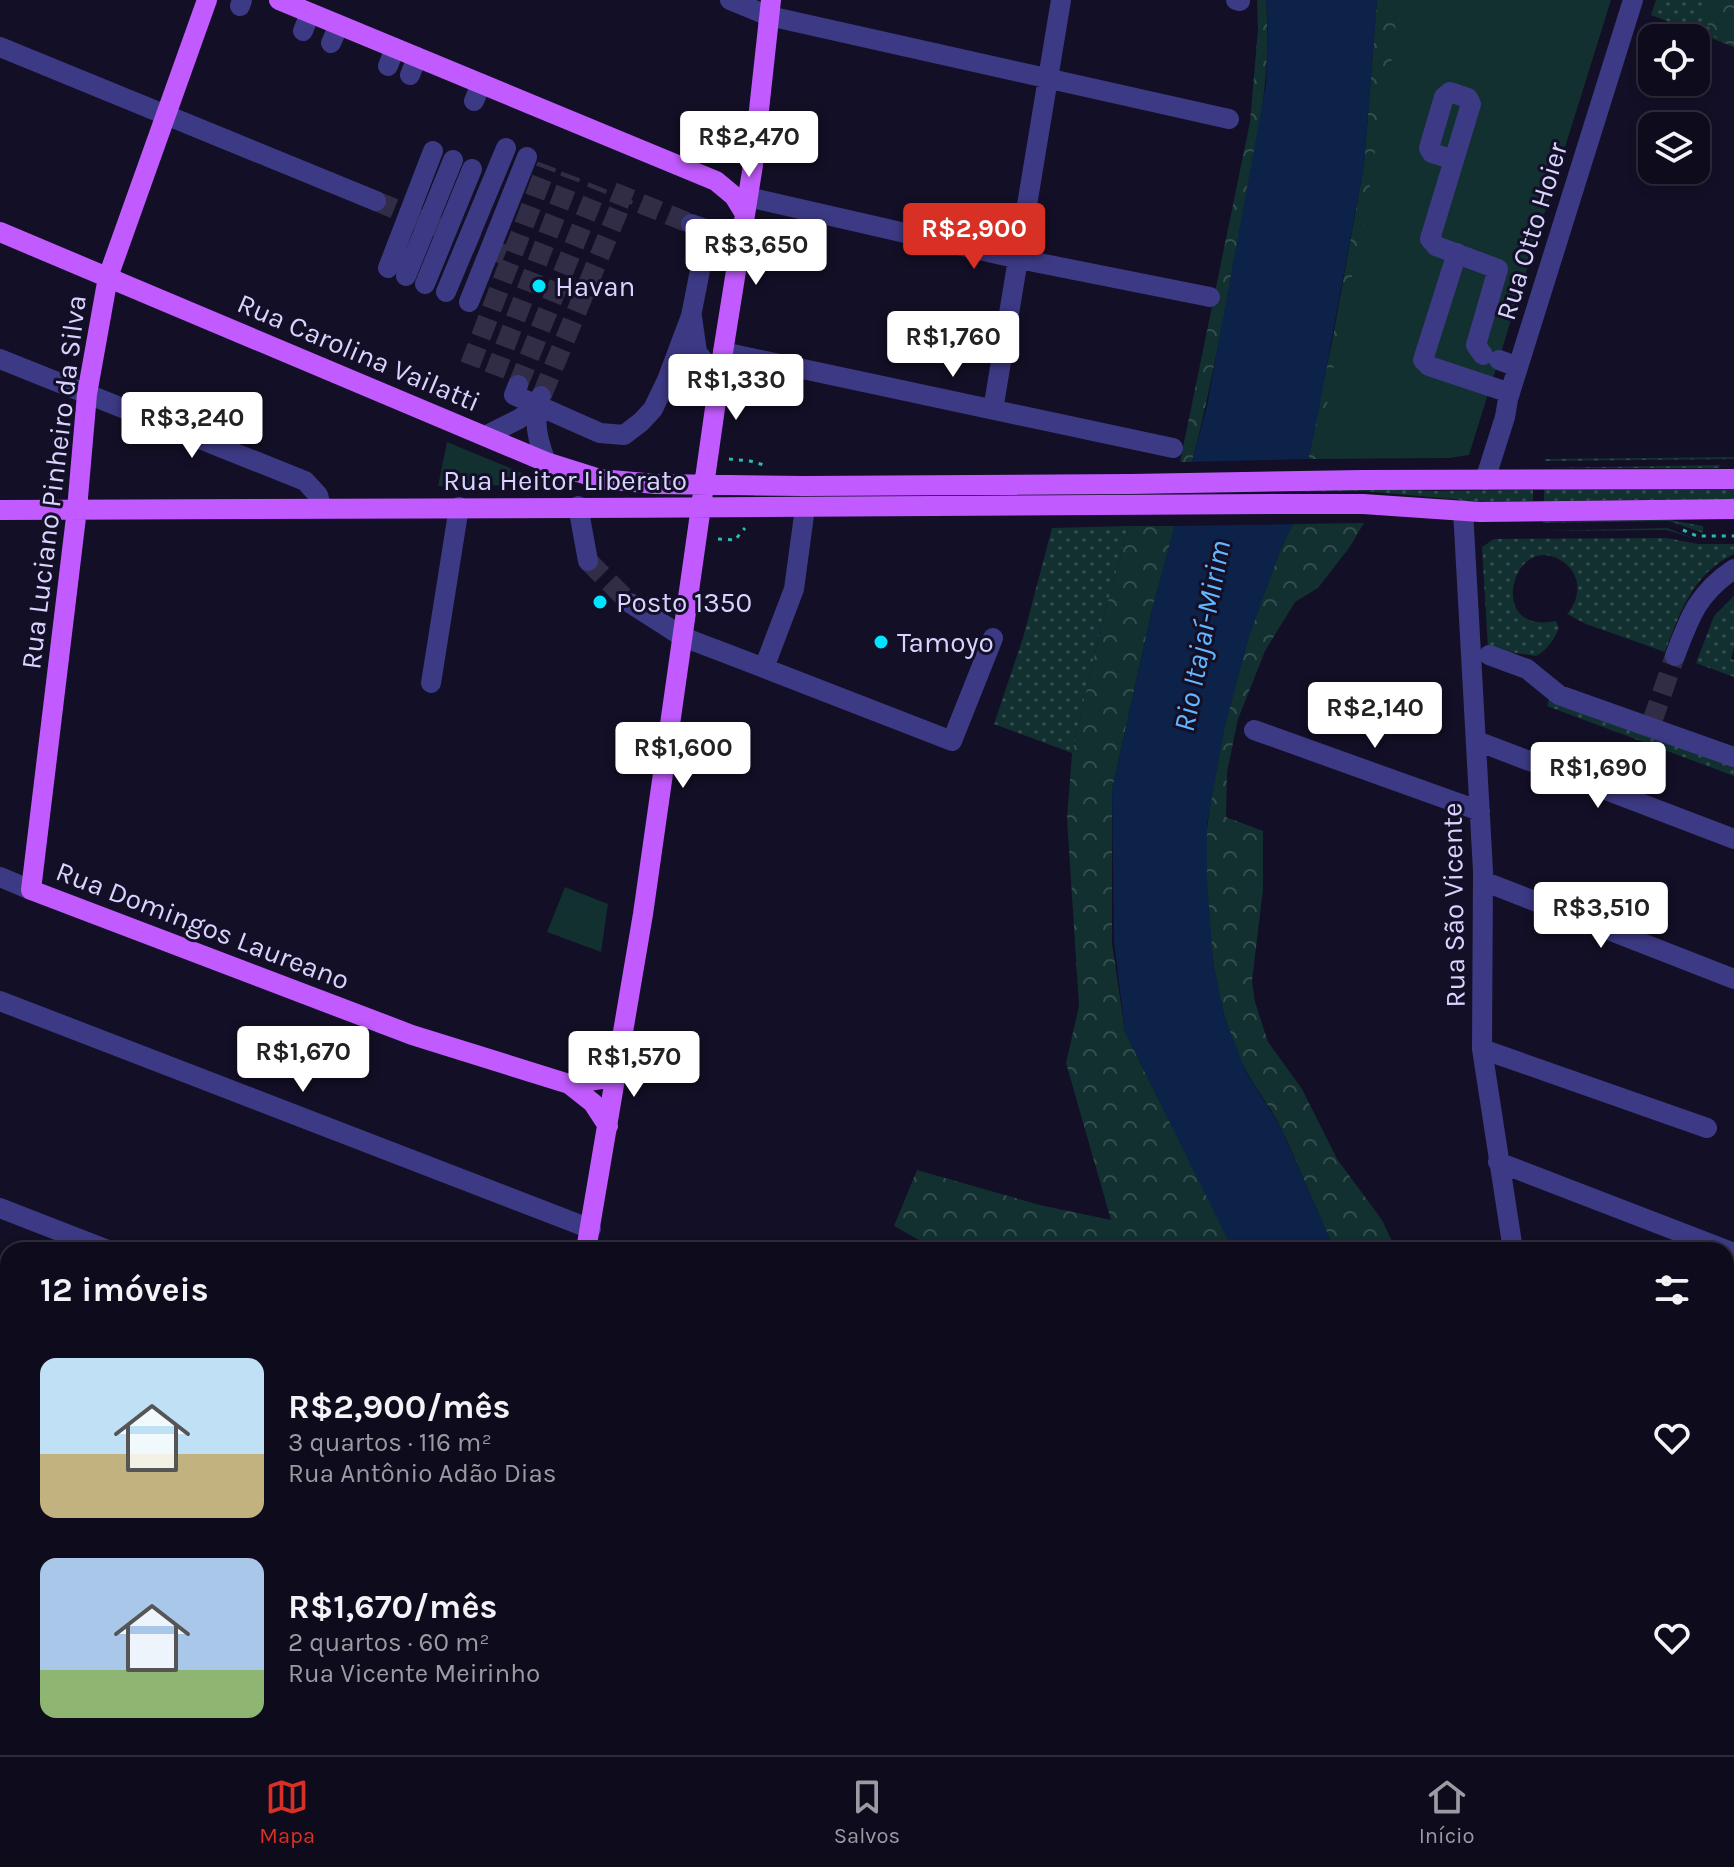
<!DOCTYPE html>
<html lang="pt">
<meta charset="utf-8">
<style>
:root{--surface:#0e0b1c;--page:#1c1929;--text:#f1f3f6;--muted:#9b9ba3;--line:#2e2b3b;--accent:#d93025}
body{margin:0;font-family:Karla,sans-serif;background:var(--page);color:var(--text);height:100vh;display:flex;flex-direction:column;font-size:30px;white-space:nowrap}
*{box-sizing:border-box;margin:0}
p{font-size:26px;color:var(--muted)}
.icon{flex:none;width:44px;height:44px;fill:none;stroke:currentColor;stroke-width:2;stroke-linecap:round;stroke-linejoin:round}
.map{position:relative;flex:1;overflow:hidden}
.details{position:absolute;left:0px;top:1242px;width:1734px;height:514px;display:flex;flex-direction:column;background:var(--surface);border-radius:24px 24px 0 0;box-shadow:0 4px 12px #0003,0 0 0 2px var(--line)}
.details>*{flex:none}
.fabs{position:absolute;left:1638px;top:24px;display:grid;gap:16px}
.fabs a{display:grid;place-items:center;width:72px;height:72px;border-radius:16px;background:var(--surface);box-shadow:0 4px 12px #0003,0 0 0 2px var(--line);font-size:40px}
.price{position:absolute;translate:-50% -68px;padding:0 18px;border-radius:8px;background:#fff;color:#222;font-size:26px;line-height:52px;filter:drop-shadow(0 2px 4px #0008)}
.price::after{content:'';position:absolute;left:50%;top:48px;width:24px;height:18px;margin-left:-12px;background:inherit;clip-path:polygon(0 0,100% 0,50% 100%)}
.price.active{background:var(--accent);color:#fff}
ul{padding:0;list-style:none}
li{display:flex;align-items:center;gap:24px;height:200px;padding:0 40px}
li span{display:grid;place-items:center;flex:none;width:224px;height:160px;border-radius:16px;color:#555}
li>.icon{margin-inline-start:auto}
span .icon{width:96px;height:96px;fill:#fffc;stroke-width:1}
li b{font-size:34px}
h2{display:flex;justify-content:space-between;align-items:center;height:96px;padding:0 40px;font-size:34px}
.menu{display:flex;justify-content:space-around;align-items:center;height:112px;border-top:2px solid var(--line);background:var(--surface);font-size:22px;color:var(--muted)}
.menu a{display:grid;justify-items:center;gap:4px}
.menu .active{color:var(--accent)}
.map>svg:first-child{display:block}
</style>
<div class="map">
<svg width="1734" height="1755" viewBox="0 0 1734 1755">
<defs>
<pattern id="grass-dots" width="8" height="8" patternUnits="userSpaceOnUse" patternTransform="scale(2)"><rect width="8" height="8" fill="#12302f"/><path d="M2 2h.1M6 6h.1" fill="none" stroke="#344d4e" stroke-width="1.8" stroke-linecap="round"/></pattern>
<pattern id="forest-crowns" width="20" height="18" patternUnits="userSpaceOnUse" patternTransform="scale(2)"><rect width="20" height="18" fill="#12302f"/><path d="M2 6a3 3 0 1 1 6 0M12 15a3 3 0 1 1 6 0" fill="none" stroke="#344d4e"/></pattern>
</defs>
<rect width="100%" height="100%" fill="#130f26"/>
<!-- grass -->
<path fill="url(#grass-dots)" d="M1656 0H1734V47L1651 15Z
M1734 457V459L1545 461V459Z
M1721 465 1718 468H1545Z
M1362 488 1433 491 1533 490V501L1484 502 1364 491 754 496V493Z
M1734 488V499L1544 501V489Z
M1543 520H1670L1703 526V533L1669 521 1543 523Z
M1129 526 1101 627 1072 753 994 724 1023 638 1052 528Z
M1667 528 1696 539 1667 530 1542 531Z
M1667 538 1698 544H1734V554C1692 574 1680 613 1665 652L1586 624 1567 614C1580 599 1582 578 1566 564 1515 523 1482 636 1556 621L1559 628C1555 638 1546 652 1536 656L1488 649 1482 547 1494 539Z
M1734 596V648L1731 659 1734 660V677L1696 663 1714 616Z
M1550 698 1734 763V776L1547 706Z"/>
<!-- forest -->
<path fill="url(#forest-crowns)" d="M1257 0H1266C1273 81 1253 162 1238 241 1224 315 1211 389 1192 462H1180L1250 122 1258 29Z
M1377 0H1416L1322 459H1307L1332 342 1364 165Z
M1706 0H1734V47C1711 38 1703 25 1706 0Z
M1364 523 1349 548 1318 588 1295 602 1265 651 1238 719 1227 772 1226 817 1263 831V889L1252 981 1255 1002 1268 1042 1302 1089 1337 1159 1382 1220 1396 1250H1335C1316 1210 1300 1168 1281 1128 1272 1110 1259 1093 1249 1076 1238 1058 1230 1034 1224 1014 1210 964 1201 872 1208 821 1221 721 1247 614 1293 524Z
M1129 526H1175L1152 610 1112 790V943L1125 1032 1234 1250H937L894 1226 917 1170 1040 1205 1111 1220 1066 1063 1079 1006 1067 818 1072 753 1101 627Z
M1296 1748H1390V1755H1291Z
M1482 1748H1520L1518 1755H1482Z"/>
<!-- green -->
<path fill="#12302f" d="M1396 0H1611L1469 455 1449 458 1322 459 1321 442 1344 304 1360 249 1388 70 1395 51Z
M447 442 544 482 546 485 438 486Z
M565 887 608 904 601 952 547 932Z"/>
<!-- water -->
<path fill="#0c2248" d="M1266 0H1377L1364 165 1314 435 1293 524 1282 546 1249 637 1225 726 1207 824V879L1213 962 1224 1015 1246 1072 1280 1126 1335 1250H1233L1125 1032 1114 942 1112 790 1152 610 1207 406 1266 84 1268 26Z
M1390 1748H1482V1755H1390Z"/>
<!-- pier -->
<path fill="#130f26" d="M1311 459 1297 524 1171 526 1188 462Z"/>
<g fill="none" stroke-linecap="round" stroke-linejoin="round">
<!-- minor-tunnel -->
<path stroke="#312d47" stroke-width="20" stroke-dasharray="20 10" stroke-linecap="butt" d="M613 192 691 224
M376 201 505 255
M470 365 547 165
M494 375 571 175
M518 385 598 186
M542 395 624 197
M588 561 630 603
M1652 722 1675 656"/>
<!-- path -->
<path stroke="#2fb8b0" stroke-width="3" stroke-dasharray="4 6" stroke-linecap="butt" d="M729 459 750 461 764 465
M1683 530 1697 536H1734
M718 539 735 540 745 528"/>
<!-- minor -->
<path stroke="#3d3a85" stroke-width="20" d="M730 0 769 16 1229 119
M1236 0 1240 1
M240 6 242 0
M303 31 310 13
M331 43 339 25
M0 47 376 201
M388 66 395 48
M410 75 417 57
M474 101 481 84
M1454 160 1432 153 1429 148 1444 97 1450 92 1468 98 1471 104 1430 239 1436 246 1498 269 1476 345 1483 355
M748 197 1019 259 1210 297
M1457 253 1423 360 1429 366 1510 393
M388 268 433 151
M406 276 453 160
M425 284 472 169
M446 292 506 148
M469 302 527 157
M692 317 697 352 719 381
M723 352 1173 448
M0 359 305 481 318 495 321 507
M1499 360 1518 367
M518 385 514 395 600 433 624 435 641 422 653 409 667 380 691 316 708 230 691 224
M541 396C532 416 538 442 546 462
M993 410 1061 0
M485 436 519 419 537 406
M1485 480 1505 417 1508 399 1633 0
M578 506 588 561
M1463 510 1483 871 1482 1049 1513 1250
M630 603 683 637 764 668 794 589 805 508
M1489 655 1527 669 1559 695 1734 757
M1675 656C1690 616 1698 593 1734 569
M764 668 952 741 993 638
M431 683 459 507
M1254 730 1480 811
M1477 741 1734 839
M0 877 31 890
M1483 881 1734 979
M0 1001 591 1229
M1482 1049 1707 1128
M1498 1162 1734 1253
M0 1208 108 1250
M0 1478 8 1481
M1726 1482 1734 1485
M0 1573 8 1576
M1726 1670 1734 1673
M803 1748 817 1755
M1526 1755 1527 1748"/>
<!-- major -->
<path stroke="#c25bff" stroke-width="20" d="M207 0 108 277 87 394 77 509 31 890 412 1035 569 1084 593 1103 608 1126
M279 0 716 181 734 196 745 214
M0 232 546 462 600 479 656 484 804 486 1130 484 1362 480 1734 479
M0 510C428 507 857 509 1285 504H1363L1480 512 1734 509
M569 1084 601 1079 618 1064
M586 1250 643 914 723 352 753 165 771 0
M137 1755 143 1748"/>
</g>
<!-- markers -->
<g fill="#00e5ff" stroke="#130f26" stroke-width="3">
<circle cx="539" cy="286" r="8"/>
<circle cx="600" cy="602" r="8"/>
<circle cx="881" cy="642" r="8"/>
</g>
<g text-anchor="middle" stroke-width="6" stroke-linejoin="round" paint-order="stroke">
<!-- street labels -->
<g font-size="28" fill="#d9d4ff" stroke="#130f26">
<text transform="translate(1531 231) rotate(-73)" y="10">Rua Otto Hoier</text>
<text transform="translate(359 352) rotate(23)" y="10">Rua Carolina Vailatti</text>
<text x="565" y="490">Rua Heitor Liberato</text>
<text transform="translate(53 482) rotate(-83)" y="10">Rua Luciano Pinheiro da Silva</text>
<text transform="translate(1453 905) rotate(-91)" y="10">Rua São Vicente</text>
<text transform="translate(203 925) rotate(21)" y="10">Rua Domingos Laureano</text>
</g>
<!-- poi labels -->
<g font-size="28" fill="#d9d4ff" stroke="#130f26" text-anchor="start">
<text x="555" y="296">Havan</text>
<text x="616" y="612">Posto 1350</text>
<text x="897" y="652">Tamoyo</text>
</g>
<!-- water labels -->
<g font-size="30" font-style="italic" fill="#62b6ff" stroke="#130f26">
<text transform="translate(1202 636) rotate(-79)" y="10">Rio Itajaí-Mirim</text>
</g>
</g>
</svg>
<div class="fabs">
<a><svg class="icon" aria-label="locate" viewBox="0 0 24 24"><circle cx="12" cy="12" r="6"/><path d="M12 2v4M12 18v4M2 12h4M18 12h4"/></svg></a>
<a><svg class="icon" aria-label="layers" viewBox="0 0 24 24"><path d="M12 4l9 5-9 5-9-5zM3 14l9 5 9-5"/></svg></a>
</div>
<b class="price" style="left:749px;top:179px">R$2,470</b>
<b class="price active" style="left:974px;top:271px">R$2,900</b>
<b class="price" style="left:756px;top:287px">R$3,650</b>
<b class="price" style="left:953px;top:379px">R$1,760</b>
<b class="price" style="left:736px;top:422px">R$1,330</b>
<b class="price" style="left:192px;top:460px">R$3,240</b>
<b class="price" style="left:1375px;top:750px">R$2,140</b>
<b class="price" style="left:683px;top:790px">R$1,600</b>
<b class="price" style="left:1598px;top:810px">R$1,690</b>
<b class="price" style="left:1601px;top:950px">R$3,510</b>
<b class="price" style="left:303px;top:1094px">R$1,670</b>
<b class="price" style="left:634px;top:1099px">R$1,570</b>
<section class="details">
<h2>12 imóveis<svg class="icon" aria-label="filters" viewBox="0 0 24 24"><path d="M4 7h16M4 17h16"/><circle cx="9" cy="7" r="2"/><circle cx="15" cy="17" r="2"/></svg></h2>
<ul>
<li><span style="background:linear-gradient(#bfe0f5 60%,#c2b280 0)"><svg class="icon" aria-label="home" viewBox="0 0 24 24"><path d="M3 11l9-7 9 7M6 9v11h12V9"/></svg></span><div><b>R$2,900/mês</b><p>3 quartos · 116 m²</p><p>Rua Antônio Adão Dias</p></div><svg class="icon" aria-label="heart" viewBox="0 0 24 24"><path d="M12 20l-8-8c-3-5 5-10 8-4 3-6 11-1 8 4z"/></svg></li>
<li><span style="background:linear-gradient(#a9c7e8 70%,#8fb573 0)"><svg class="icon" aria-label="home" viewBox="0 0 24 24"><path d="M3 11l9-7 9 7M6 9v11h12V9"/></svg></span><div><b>R$1,670/mês</b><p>2 quartos · 60 m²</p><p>Rua Vicente Meirinho</p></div><svg class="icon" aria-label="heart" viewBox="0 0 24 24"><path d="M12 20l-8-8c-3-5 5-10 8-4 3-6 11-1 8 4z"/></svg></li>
</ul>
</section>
</div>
<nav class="menu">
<a class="active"><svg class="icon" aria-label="map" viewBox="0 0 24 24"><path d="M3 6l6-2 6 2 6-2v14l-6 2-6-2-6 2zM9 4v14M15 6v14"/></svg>Mapa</a>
<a><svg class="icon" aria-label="saved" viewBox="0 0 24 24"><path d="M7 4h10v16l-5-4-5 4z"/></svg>Salvos</a>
<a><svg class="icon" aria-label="home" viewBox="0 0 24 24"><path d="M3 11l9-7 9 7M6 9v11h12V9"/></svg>Início</a>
</nav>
